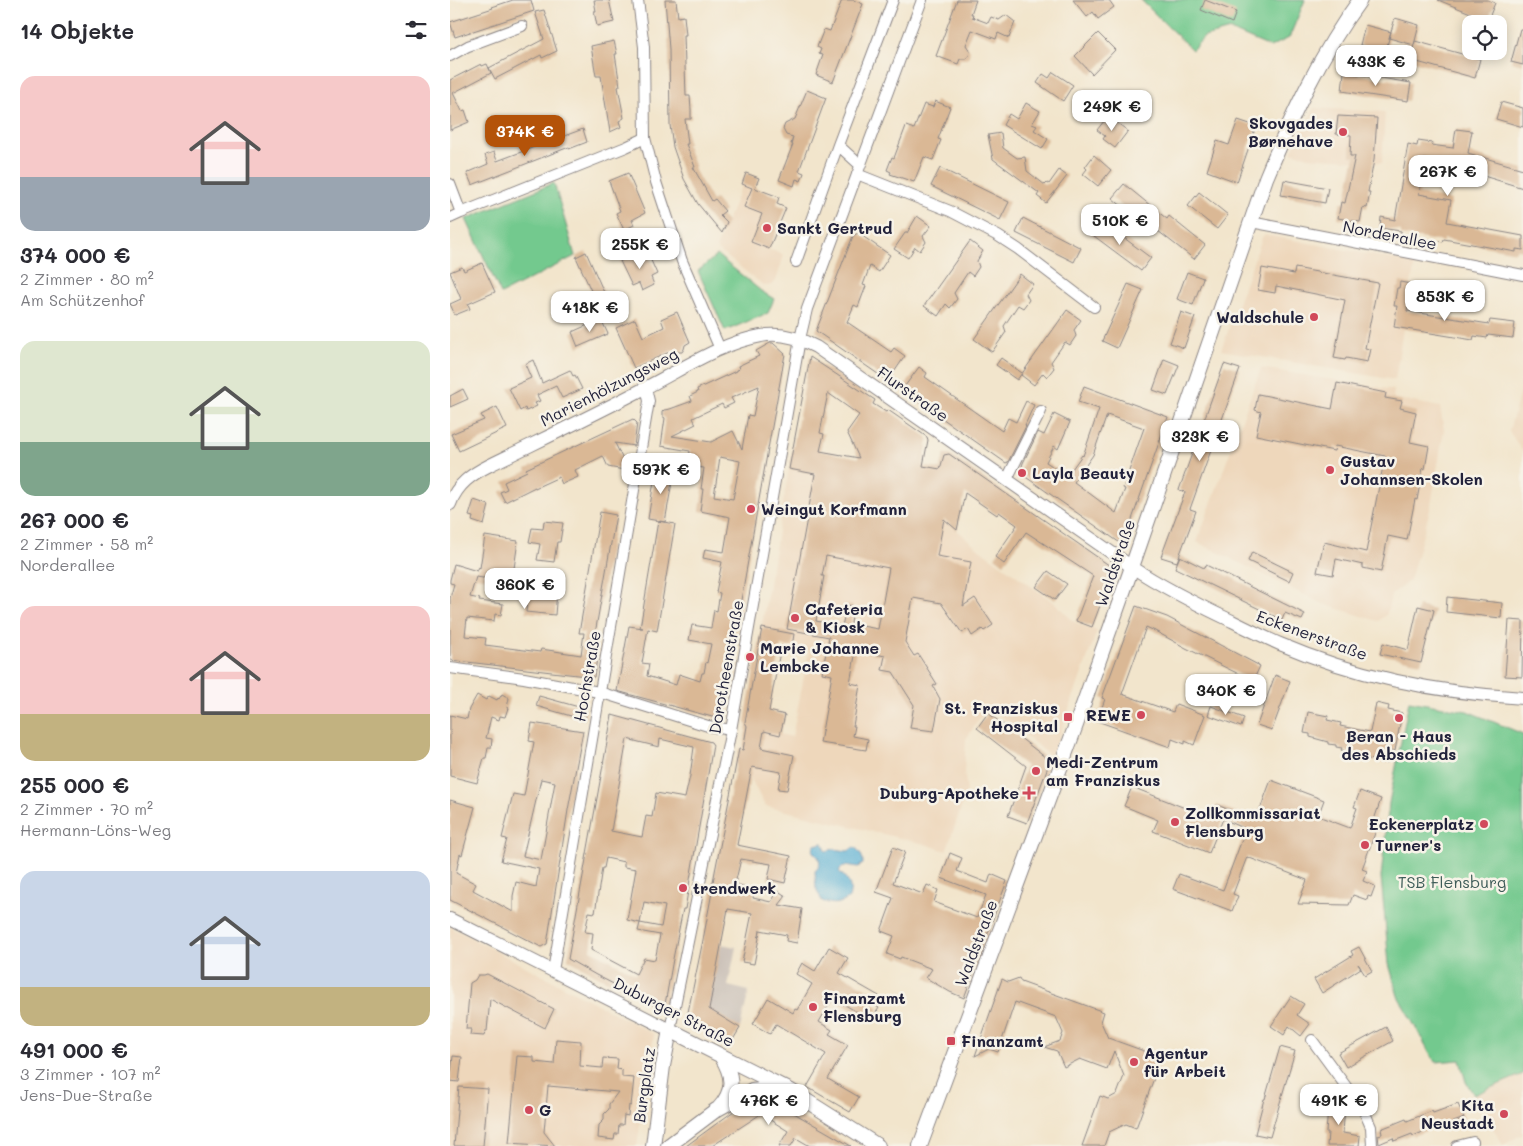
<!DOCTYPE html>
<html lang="de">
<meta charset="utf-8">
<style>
:root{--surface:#fff;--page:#f7f7f7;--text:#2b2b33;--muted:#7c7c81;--accent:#b45309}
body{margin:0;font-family:Mali,sans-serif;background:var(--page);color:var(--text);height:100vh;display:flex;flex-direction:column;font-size:19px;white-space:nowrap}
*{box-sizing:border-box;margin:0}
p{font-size:16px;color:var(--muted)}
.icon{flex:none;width:28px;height:28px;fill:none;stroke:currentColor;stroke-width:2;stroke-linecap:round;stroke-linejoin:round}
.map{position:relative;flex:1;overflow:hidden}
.drawer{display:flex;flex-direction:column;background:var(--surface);width:450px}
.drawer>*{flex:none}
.fabs{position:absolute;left:1012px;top:15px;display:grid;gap:10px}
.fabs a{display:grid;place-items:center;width:45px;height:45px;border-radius:10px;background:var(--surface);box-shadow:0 2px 12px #0003;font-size:25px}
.price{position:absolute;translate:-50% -42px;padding:0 11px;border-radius:10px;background:#fff;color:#222;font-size:16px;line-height:32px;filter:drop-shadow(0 1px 2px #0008)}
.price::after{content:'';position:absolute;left:50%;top:30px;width:15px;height:11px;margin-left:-8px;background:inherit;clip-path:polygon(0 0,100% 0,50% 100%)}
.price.active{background:var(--accent);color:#fff}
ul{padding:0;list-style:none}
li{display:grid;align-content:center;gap:10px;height:265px;padding:0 20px}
li span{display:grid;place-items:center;height:155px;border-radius:15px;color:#555}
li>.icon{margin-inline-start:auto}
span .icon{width:90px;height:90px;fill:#fffc;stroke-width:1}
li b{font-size:21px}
h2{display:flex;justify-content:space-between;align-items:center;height:60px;padding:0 20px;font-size:21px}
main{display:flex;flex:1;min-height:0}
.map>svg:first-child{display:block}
</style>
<main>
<section class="drawer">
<h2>14 Objekte<svg class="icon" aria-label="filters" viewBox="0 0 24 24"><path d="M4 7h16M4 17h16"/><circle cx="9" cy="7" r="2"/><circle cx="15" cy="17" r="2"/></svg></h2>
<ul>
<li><span style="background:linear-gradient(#f6c9c9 65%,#9aa5b1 0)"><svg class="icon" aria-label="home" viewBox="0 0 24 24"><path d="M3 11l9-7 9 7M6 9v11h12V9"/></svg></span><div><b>374 000 €</b><p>2 Zimmer · 80 m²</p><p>Am Schützenhof</p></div></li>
<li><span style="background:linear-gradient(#dfe7d0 65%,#7fa58c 0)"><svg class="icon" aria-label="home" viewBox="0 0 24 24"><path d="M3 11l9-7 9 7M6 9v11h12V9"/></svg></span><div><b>267 000 €</b><p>2 Zimmer · 58 m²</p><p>Norderallee</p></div></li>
<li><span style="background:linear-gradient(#f6c9c9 70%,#c2b280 0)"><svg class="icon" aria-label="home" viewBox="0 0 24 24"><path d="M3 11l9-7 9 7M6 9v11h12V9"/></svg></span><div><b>255 000 €</b><p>2 Zimmer · 70 m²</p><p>Hermann-Löns-Weg</p></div></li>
<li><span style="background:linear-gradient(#c9d6e8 75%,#c2b280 0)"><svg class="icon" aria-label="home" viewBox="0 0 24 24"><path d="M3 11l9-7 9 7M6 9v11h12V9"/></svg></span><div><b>491 000 €</b><p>3 Zimmer · 107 m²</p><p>Jens-Due-Straße</p></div></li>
</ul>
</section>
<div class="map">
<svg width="1073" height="1146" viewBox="0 0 1073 1146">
<rect width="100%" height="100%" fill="#f7f3e8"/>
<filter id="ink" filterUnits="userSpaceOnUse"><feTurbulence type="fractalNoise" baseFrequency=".02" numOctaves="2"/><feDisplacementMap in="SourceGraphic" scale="10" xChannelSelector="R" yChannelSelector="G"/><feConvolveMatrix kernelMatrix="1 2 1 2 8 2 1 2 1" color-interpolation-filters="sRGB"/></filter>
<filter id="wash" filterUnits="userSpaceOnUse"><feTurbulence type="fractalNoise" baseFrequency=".0096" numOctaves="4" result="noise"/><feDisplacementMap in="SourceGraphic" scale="20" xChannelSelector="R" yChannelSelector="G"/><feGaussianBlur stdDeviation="1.12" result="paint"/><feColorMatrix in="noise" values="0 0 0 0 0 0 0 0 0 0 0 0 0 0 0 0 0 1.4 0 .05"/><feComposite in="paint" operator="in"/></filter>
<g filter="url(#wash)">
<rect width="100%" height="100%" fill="#f2e5cc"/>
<!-- built -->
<path fill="#eed7bb" d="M864 108 935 112 932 163 859 157 841 152Z
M292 184 312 192 317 200 301 242 334 255 326 281 321 285 317 286 313 285 266 248Z
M816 235 965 263 961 284 950 282 949 288H947L945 306H947L944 327 953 329 945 380 771 350 812 238 813 236Z
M811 368 944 390 943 398 990 407 994 430 980 510 960 580 941 595 937 614 928 621 873 604 747 542Z
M1073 382V452L1059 431Z
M339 469 362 473 473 504 507 530 528 548 606 604 624 622 647 631 602 757 538 706 516 739 514 772 517 791 496 851 475 844 315 806 300 777 284 774 289 749 293 750 297 726 342 737 359 651 309 642Z
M0 927 204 1034 187 1146H0Z
M1073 1074V1134L1053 1145 1024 1095Z"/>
<!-- industrial -->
<path fill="#ccc2b9" d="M271 944 286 947 278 986 299 991 290 1028 259 1009Z"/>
<!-- green -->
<path fill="#73c98e" stroke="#4a7664" d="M691 0H855L839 38 820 47 780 30 754 37 742 50Z
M104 183 125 256 51 294 16 219Z
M267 255 311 291 324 299 318 313 275 331 248 271Z
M959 701 1017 711 1073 734V1074L1024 1095 1016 1082 1010 1060 985 1062 948 996 939 964 931 877 939 803Z"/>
<!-- water -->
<path fill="#57afd4" stroke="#3c6888" d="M373 843 376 851 384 849 398 851 404 847C410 851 413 856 413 864L408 867C400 866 394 863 389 871 397 880 403 884 399 898 390 905 383 905 372 901L366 888 365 871C372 865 371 857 363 852L364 845Z"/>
<g id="blocks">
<!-- building -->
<path fill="#dab895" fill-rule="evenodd" d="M63 0H81L84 11 5 37 0 22 43 8 42 7Z
M144 0H159L164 22 147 26 144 11H146Z
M215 0H226L228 17 234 16 236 35H234L236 96H240L241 110V119H235L238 144H236L245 167H243L262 201 265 199 275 211 270 215 277 222 272 233 248 204 234 179 223 147 220 125 219 49Z
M392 0H403L413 4 383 82 366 75 373 55 369 54 371 49 367 47 374 29 380 31Z
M507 0H526L521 14H523L522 17 538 23 541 17 549 20 556 15 565 22 559 38 548 33 546 39 522 30 516 45 520 51 519 56 515 59H510L508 64 486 56Z
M623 0H659L664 7 648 19 643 12 637 17Z
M755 0 786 12 782 23 751 10Z
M988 0H1038L1045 3 1038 20Z
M94 10 107 51 92 58 91 55 45 79 39 68 94 39 85 12Z
M945 18 969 25 964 45 939 38Z
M915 25 941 32 935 52 910 45Z
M1070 29H1073V65L1061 62Z
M648 33 665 50 642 74 625 56Z
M164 41 167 54H165L170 86 168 87 174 118 169 121 171 127 160 132 151 76H146L141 46Z
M965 41 1030 59 1025 78 960 60Z
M31 64 32 66 37 64 41 73 3 93 12 111 15 110 19 122 0 130V80Z
M603 72 623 85 613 101 587 83 593 74 599 78Z
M894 72 961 83 958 101 892 91Z
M357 90 376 98 349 171 354 173 351 181 346 179 344 186 329 180 343 144H341L343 137 336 135 333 129 335 124 345 119Z
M485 101 500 107 488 139 491 140 483 160 474 157 464 182 440 174 441 172 437 170 442 157 444 158 456 126 464 129 474 104 483 107Z
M1051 102 1073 108V127L1046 119Z
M576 103 590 111 582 124 587 126 584 130 598 139 592 149 553 125 559 114 567 119Z
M658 116 678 131 665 148 653 139 655 136 647 130Z
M888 116 927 118 924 160 918 192H920L917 208 913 207 910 222 888 218 891 202 895 203 905 156H900L901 135 886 134Z
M788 120 806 126 787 182 757 171 767 141 779 145Z
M133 129 137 142 119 149V147L22 185 17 173 38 164 35 155 44 152 47 161Z
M1006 129 1022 131 1018 153 1073 169V188L1027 174 1028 170 992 164V162L974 159 969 194 1001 200 997 222 1073 236V250L1066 249V252L994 239 993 242 951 235V231L930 228 931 217 945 220 958 144 967 146 968 141 982 143 981 145 1003 148Z
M551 133 553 148 567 158 575 157 577 171 595 185 597 183 599 184 609 170 617 176 596 203 587 196 589 193 543 159 538 135Z
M644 155 661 170 648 186 633 174 637 169 635 167Z
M490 168 559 202 550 220 481 186Z
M178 173 195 213 182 220 184 225 174 230 166 213 170 211 159 181Z
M296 173 309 178 305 188 329 197 327 204 336 208 319 249 301 242 312 214 294 207 302 188 292 184Z
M834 180 878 188 875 203 831 195Z
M674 184 717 219 719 216 755 245 744 259 699 224 697 227 662 198Z
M749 192 778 215 767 229 738 206Z
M467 216 481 226 473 236 476 242 470 251 465 247 458 258 444 249 455 233H457Z
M573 218 631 248 624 262 566 233Z
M650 220 701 258 691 271 640 233Z
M408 233 440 255 429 272 420 266 413 285 416 286 408 307 404 305 397 322 441 352 444 348 455 356 438 381 366 331 403 236Z
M520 241 533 251 527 261 529 267 523 276 518 272 504 293 507 299 500 308 496 304 488 316 474 306Z
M196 249 207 274 201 277 204 285 192 291 189 283 182 286 170 261Z
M136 252 160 306 150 311 126 257Z
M32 263 45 292 18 304 20 309 5 315 0 304 11 299 0 272 12 267 14 271Z
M812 268 844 274 845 268 928 283 915 348 920 349 917 362 896 358 895 360 884 358 895 300 826 286 825 293 808 290Z
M737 272 753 278 743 305 727 299Z
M570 274 583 284 576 294 579 300 573 308 568 305 554 326 556 332 542 352 524 339Z
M950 282 961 284 957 311 1039 324 1040 320 1065 323 1063 338 1038 335 1037 338 1024 336 1023 340 944 327 947 306H944L947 288H949Z
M678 284 693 290 667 348 652 341Z
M617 310 631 320 624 330 626 336 620 345 615 342 601 362 604 368 597 377 593 373 584 385 571 375Z
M227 312 240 342 235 345 234 349 232 352H228L224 350 184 368 166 328 185 319 193 337 214 327 211 319Z
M731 312 745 317 734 348 720 343Z
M151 319 158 334 128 347 122 332Z
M320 343H323L335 354 271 712 269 716 266 718 167 691 179 626 193 628H190L208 521 225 524 207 631 198 629 192 663 199 664 197 676 226 685 229 674 250 681 252 673H254L256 662 257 663 261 644 239 640 242 625 261 628 264 610 267 611 270 593 266 592 272 562 253 558 255 549 274 552 280 517 250 511 253 489H251L254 468 238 466 240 451 211 446 215 418 212 416V412L214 410 220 409 242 401 240 396 248 392 247 389 286 371V370L289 369 288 366 309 356 306 351ZM309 386 303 416 298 415 292 449 283 431 261 442 222 436 246 424 243 418 272 404 274 408 284 403 281 398ZM270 457 290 461 283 499 264 496Z
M360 357 425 400 423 404 436 412 438 410 477 437 478 440 473 466 490 469 494 455 499 454 663 568V571L642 627 626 621 643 576 576 532 554 564 545 557 567 525 549 512 547 515 515 493 507 530 494 519 487 556 521 562 513 606 525 598 543 625 534 631 532 629 522 636 518 629 512 633 491 603 463 598 455 642 464 656 468 654 487 684 483 686 490 699 484 731 460 728 464 705 443 672 432 670 435 656 406 650 400 683 410 685 403 726H405L403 736 418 739 416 750 370 743 382 675 372 673 379 637 337 629 365 474 339 469ZM378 393 409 415 397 432 409 458 370 451 374 434 370 433ZM376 556 439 568 428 629 401 624 403 606 397 605 392 626 366 621 374 576H372Z
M551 358 572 373 567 380 546 365Z
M714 359 729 365 717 395 703 390Z
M83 360 92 383 120 370 123 376 125 375 132 389 112 398 106 386 87 395 90 401 85 403 87 406 76 411 75 408 70 411 59 388 81 378 75 364Z
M774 364 790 369 740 509 746 511 727 562 711 557 735 492 729 490Z
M469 367 477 373 475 377 552 431 558 418 566 422 576 401 584 405 575 425 576 426 558 462 556 463 452 390Z
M887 383 936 393 935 398 952 401 950 408 966 412 960 442 979 446 975 469 973 468 967 500 965 499 957 540 938 536 931 572 913 568V565L886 559 883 575 867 572 874 542 916 552 935 456 885 446 884 451 806 435 811 412 805 410 808 394 882 409Z
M634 386 718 417 673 545 570 473 573 463 588 432 594 435 604 414 620 422 608 449 604 446 596 462 617 476 632 455 633 456 649 409 628 402ZM657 415 694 428 673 488 675 489 666 513 624 482 643 455Z
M13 389 18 399 0 407V396Z
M47 407 57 428 9 451 1 434 34 420 31 415Z
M183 419 187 423 184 446 165 443 175 464 174 470 158 467 153 456 125 470 128 477 112 484 109 477 85 488V487L55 502 50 492 57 489 54 482 77 471 76 469Z
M206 468 224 471 215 522 198 519Z
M24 500 39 505 34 525 22 521 23 517 19 516Z
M150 512 166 515 143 645 149 646 144 677 0 660V598L4 584 0 583V580L4 564 27 571 29 567 30 568 35 536 68 541 62 582 26 577 20 597 30 599 29 601 53 604 51 615 45 614 44 621 17 618 15 636 36 638 35 645 90 652 91 649 131 655 134 633H129Z
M94 521 113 523 110 542H107L104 562 87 560 90 544 79 542 82 528 93 529Z
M802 552 843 572 839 581 798 561Z
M730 556 754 568 756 565 855 614 852 620 835 613 832 620 725 568Z
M598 571 617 584 605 600 586 587Z
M98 590 107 591 105 615 76 612 78 591 97 593Z
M997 597 1052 603 1051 618 996 612Z
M686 606 717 617 810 666 803 681 736 648 705 631 696 627 672 694 723 712 726 704 755 715 744 745 735 741V744L722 739 720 747 647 721 655 699 652 698Z
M968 606 984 610 971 663 930 654 933 643 958 650Z
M1059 620 1073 621 1072 677 1055 676Z
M312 628 344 634 342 647 331 646 319 711 335 715 330 735 314 731 311 748 344 755 337 790 328 789 331 772 302 767 287 845 341 856 335 883 318 879 321 864 291 859 285 884 305 889 303 898 321 902 328 891 336 896 329 905 352 909 347 943 336 941 337 935 310 930 309 937 307 936 309 938 304 964 292 962 302 913 278 909 259 1009 290 1028 281 1043 237 1017 253 940 262 892H261L289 749 293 750 297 726 295 722Z
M825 675 840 681 822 730 807 725Z
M52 694 59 698 57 708H58L55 717 50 716 49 720 41 717 36 738 42 739 41 748H38L36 758H34L27 783 0 776V715L17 719 19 709 27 695 36 700 39 696 47 700 48 698 49 699Z
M89 696 136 709 135 720 86 706Z
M926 703 939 706 938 710 952 713 945 751 939 750 937 763 909 757V755L891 750 892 748 886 747V745L878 744V742L860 737V734L854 733 858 712 878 716 877 720 891 723 890 726 920 732Z
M761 706 794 718 791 727 758 715Z
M538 713 600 761 577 823 558 816 576 766 527 728Z
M162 715 261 742 263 745 235 909H233L223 959 214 1010 146 975 118 959ZM177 739 209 747 210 739 244 747 240 776 235 798 206 793 202 817 196 816 192 837 161 831ZM156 858 174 862V867L186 869 177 920 190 923 194 902 215 906 211 927 190 923 188 931 210 935 205 960 194 958 186 974 141 950 143 933 135 932 139 912 145 913 152 868H154Z
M82 723 133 731 118 810 97 944 91 947 0 900V800L25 807 12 855 10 854 6 873 26 884 23 890 63 912V896L66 882 86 887 89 869 51 861 57 839 52 838 63 794 74 796 84 742 79 741ZM91 779 105 782 91 860 73 856Z
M821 780 874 800 868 816 900 828 907 808 904 807 910 791 931 799 924 820 929 822 912 869 917 871 913 881 925 886 921 897 918 896 917 900 903 895 899 905 848 904 857 880 797 857 783 894 788 896 782 911 723 889 729 874 773 890 796 829 773 819 759 853 703 831 708 820 674 806 682 787 740 810 741 807 763 816 767 805 806 820Z
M443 847 455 852 443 883 473 894 477 885 488 890 484 902 527 918 536 895 491 878 500 853 512 858 507 871 538 883 541 874 557 881 514 998 500 992 476 978 482 969 451 957 450 959 437 954 444 936 431 931 443 898 426 892Z
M379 947 398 958 389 973 429 996 424 1005 429 1008 421 1020 383 998 369 1022 382 1030 379 1034 398 1045 378 1079 409 1097 400 1112 357 1087 376 1054 326 1024 320 1034 303 1024 318 998 343 1013 345 1009 347 1010 362 984 346 974 352 963 365 971Z
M909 947 922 971 915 975 908 964 911 968 872 993 864 979 903 955 901 951Z
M37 974 104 1009 95 1028 40 999 37 1031H35L34 1036 20 1035 21 1029H16L20 983 25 980 28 975H34Z
M569 978 571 982 654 1012 651 1022 658 1038 708 1056 706 1063 708 1067 686 1128 676 1124 659 1132 654 1146H632L650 1096 658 1099 667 1094 674 1076 664 1051 657 1069 630 1059 614 1067 607 1051 594 1047 610 1041 613 1033 606 1017 565 1002 548 1052 539 1049 525 1056 552 979 558 982Z
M841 996 854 1004 847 1015 860 1024 851 1036 839 1026 834 1035 821 1026Z
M936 1027 943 1041 896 1067 888 1053Z
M106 1039 131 1041 130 1066 152 1068 153 1058 168 1059 167 1069 172 1070V1077L184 1078 181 1106 179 1105 178 1116 174 1115 173 1125H169L168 1134H165L164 1140 148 1138 149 1125 154 1120V1114L159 1109V1104L168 1092 98 1086 94 1132 105 1146 59 1143 67 1056 84 1057V1062L104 1064Z
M830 1047 845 1051 820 1137 805 1134 814 1099H815Z
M3 1056 12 1057 9 1082 0 1081Z
M9 1087 38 1089 33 1146H4Z
M318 1097 349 1116 401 1146H360L346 1138 341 1146H329L338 1131 317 1118 326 1104 262 1146H236L288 1108 305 1098Z
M879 1098 891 1099V1105L895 1106 893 1133 910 1136 909 1146H877L878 1132H876Z
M1008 1104 1014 1118 989 1128 988 1126 963 1136 962 1134 944 1141 943 1138 929 1144 928 1135 932 1134 931 1129 956 1119 957 1121 982 1111 983 1113Z"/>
</g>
</g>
<g filter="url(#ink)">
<use href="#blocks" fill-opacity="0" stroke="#8a8484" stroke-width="1"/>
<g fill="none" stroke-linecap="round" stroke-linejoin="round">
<!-- minor casing -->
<g stroke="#8a8484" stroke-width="12">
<path id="minor" d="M188 0 194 47 195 138 206 182 232 261 270 349
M0 56 18 46 72 26
M388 145 410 165
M407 174 500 211 548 236 568 249 644 307
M0 184 11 213
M0 218 11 213 176 147 195 138
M801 222 1073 275
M346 262 388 145 443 0
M557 479 591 411
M0 668 74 678 149 692 258 726 281 730
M103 971 199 401 196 388
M220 1030 281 730 350 339 357 309 472 0
M862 1040 914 1111 921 1127 922 1146
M1007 1146 1023 1142"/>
</g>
<!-- tertiary casing -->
<g stroke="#8a8484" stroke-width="14">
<path id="tertiary" d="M0 504C7 484 22 474 40 465 93 439 146 414 197 387 234 368 271 343 311 336 331 332 349 338 366 347L682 567C714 588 748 605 782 621 798 629 814 637 830 644 907 677 990 693 1073 698
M0 919 220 1030"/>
</g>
<!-- secondary casing -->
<g stroke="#8a8484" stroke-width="16">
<path id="secondary" d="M269 1108C285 1090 283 1075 271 1056
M203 1146 213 1066 220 1030 341 1091 428 1146
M218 1146 266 1110 302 1090 318 1088 333 1090
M470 1146 626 725 682 567 816 178C842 116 870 54 910 0"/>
</g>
<!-- minor -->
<use href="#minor" stroke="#fff" stroke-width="10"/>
<!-- tertiary -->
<use href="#tertiary" stroke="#fff" stroke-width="12"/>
<!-- secondary -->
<use href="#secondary" stroke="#fff" stroke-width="14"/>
</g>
</g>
<!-- markers -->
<g fill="#d1495b" stroke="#f7f3e8" stroke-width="2">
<circle cx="893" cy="132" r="5"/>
<circle cx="317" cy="228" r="5"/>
<circle cx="864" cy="317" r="5"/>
<circle cx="880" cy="470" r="5"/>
<circle cx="572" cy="473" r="5"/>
<circle cx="301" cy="509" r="5"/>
<circle cx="345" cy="618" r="5"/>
<circle cx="300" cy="657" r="5"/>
<circle cx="691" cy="715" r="5"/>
<rect x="613" y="712" width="10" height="10" rx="2.5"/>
<circle cx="949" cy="718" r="5"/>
<circle cx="586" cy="771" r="5"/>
<path d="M576.5 785.5h5v5h5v5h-5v5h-5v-5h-5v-5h5z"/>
<circle cx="725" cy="822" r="5"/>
<circle cx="1034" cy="824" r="5"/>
<circle cx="915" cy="845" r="5"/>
<circle cx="233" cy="888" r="5"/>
<circle cx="363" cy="1007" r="5"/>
<rect x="496" y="1036" width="10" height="10" rx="2.5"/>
<circle cx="684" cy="1062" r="5"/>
<circle cx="79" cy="1110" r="5"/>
<circle cx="1054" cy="1114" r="5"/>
</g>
<g text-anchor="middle" stroke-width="5" stroke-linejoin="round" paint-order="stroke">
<!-- poi labels -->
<g font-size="16" font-weight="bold" fill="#22223b" stroke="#f7f3e8" text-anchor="start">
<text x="883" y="129" text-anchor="end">Skovgades<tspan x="883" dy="18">Børnehave</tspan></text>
<text x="327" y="234">Sankt Gertrud</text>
<text x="854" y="323" text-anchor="end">Waldschule</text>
<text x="890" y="467">Gustav<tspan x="890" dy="18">Johannsen-Skolen</tspan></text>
<text x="582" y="479">Layla Beauty</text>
<text x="311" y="515">Weingut Korfmann</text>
<text x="355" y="615">Cafeteria<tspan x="355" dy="18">&amp; Kiosk</tspan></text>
<text x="310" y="654">Marie Johanne<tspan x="310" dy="18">Lembcke</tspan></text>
<text x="608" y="714" text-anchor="end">St. Franziskus<tspan x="608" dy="18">Hospital</tspan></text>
<text x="681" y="721" text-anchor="end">REWE</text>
<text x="949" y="742" text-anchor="middle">Beran - Haus<tspan x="949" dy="18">des Abschieds</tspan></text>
<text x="596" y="768">Medi-Zentrum<tspan x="596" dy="18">am Franziskus</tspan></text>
<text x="569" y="799" text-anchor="end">Duburg-Apotheke</text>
<text x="735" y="819">Zollkommissariat<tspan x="735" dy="18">Flensburg</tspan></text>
<text x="1024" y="830" text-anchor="end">Eckenerplatz</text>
<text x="925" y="851">Turner's</text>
<text x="243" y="894">trendwerk</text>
<text x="373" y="1004">Finanzamt<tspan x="373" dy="18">Flensburg</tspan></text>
<text x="511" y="1047">Finanzamt</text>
<text x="694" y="1059">Agentur<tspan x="694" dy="18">für Arbeit</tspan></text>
<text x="1044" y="1111" text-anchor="end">Kita<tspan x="1044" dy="18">Neustadt</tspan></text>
<text x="89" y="1116">G</text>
</g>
<!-- street labels -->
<g font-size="16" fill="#22223b" stroke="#f7f3e8">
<text transform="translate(940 235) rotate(11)" y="6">Norderallee</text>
<text transform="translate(159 387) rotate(-27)" y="6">Marienhölzungsweg</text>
<text transform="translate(463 394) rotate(35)" y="6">Flurstraße</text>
<text transform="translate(665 563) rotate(-71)" y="6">Waldstraße</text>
<text transform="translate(862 635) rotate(20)" y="6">Eckenerstraße</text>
<text transform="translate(276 667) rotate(-80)" y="6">Dorotheenstraße</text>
<text transform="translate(137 676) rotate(-80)" y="6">Hochstraße</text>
<text transform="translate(526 943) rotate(-69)" y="6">Waldstraße</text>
<text transform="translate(224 1012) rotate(27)" y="6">Duburger Straße</text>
<text transform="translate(194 1085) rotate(-82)" y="6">Burgplatz</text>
</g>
<!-- park labels -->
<g font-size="16" fill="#3e5c58" stroke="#f7f3e8">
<text x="1002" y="888">TSB Flensburg</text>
</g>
</g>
</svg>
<div class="fabs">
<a><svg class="icon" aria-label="locate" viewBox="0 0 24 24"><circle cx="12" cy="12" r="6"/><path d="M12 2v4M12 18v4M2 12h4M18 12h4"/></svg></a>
</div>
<b class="price" style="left:926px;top:87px">433K €</b>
<b class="price" style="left:662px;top:132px">249K €</b>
<b class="price active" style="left:75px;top:157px">374K €</b>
<b class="price" style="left:998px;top:197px">267K €</b>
<b class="price" style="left:670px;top:246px">510K €</b>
<b class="price" style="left:190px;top:270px">255K €</b>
<b class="price" style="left:995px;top:322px">853K €</b>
<b class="price" style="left:140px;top:333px">418K €</b>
<b class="price" style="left:750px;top:462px">323K €</b>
<b class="price" style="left:211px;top:495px">597K €</b>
<b class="price" style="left:75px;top:610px">360K €</b>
<b class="price" style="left:776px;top:716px">340K €</b>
<b class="price" style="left:319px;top:1126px">476K €</b>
<b class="price" style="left:889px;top:1126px">491K €</b>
</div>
</main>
